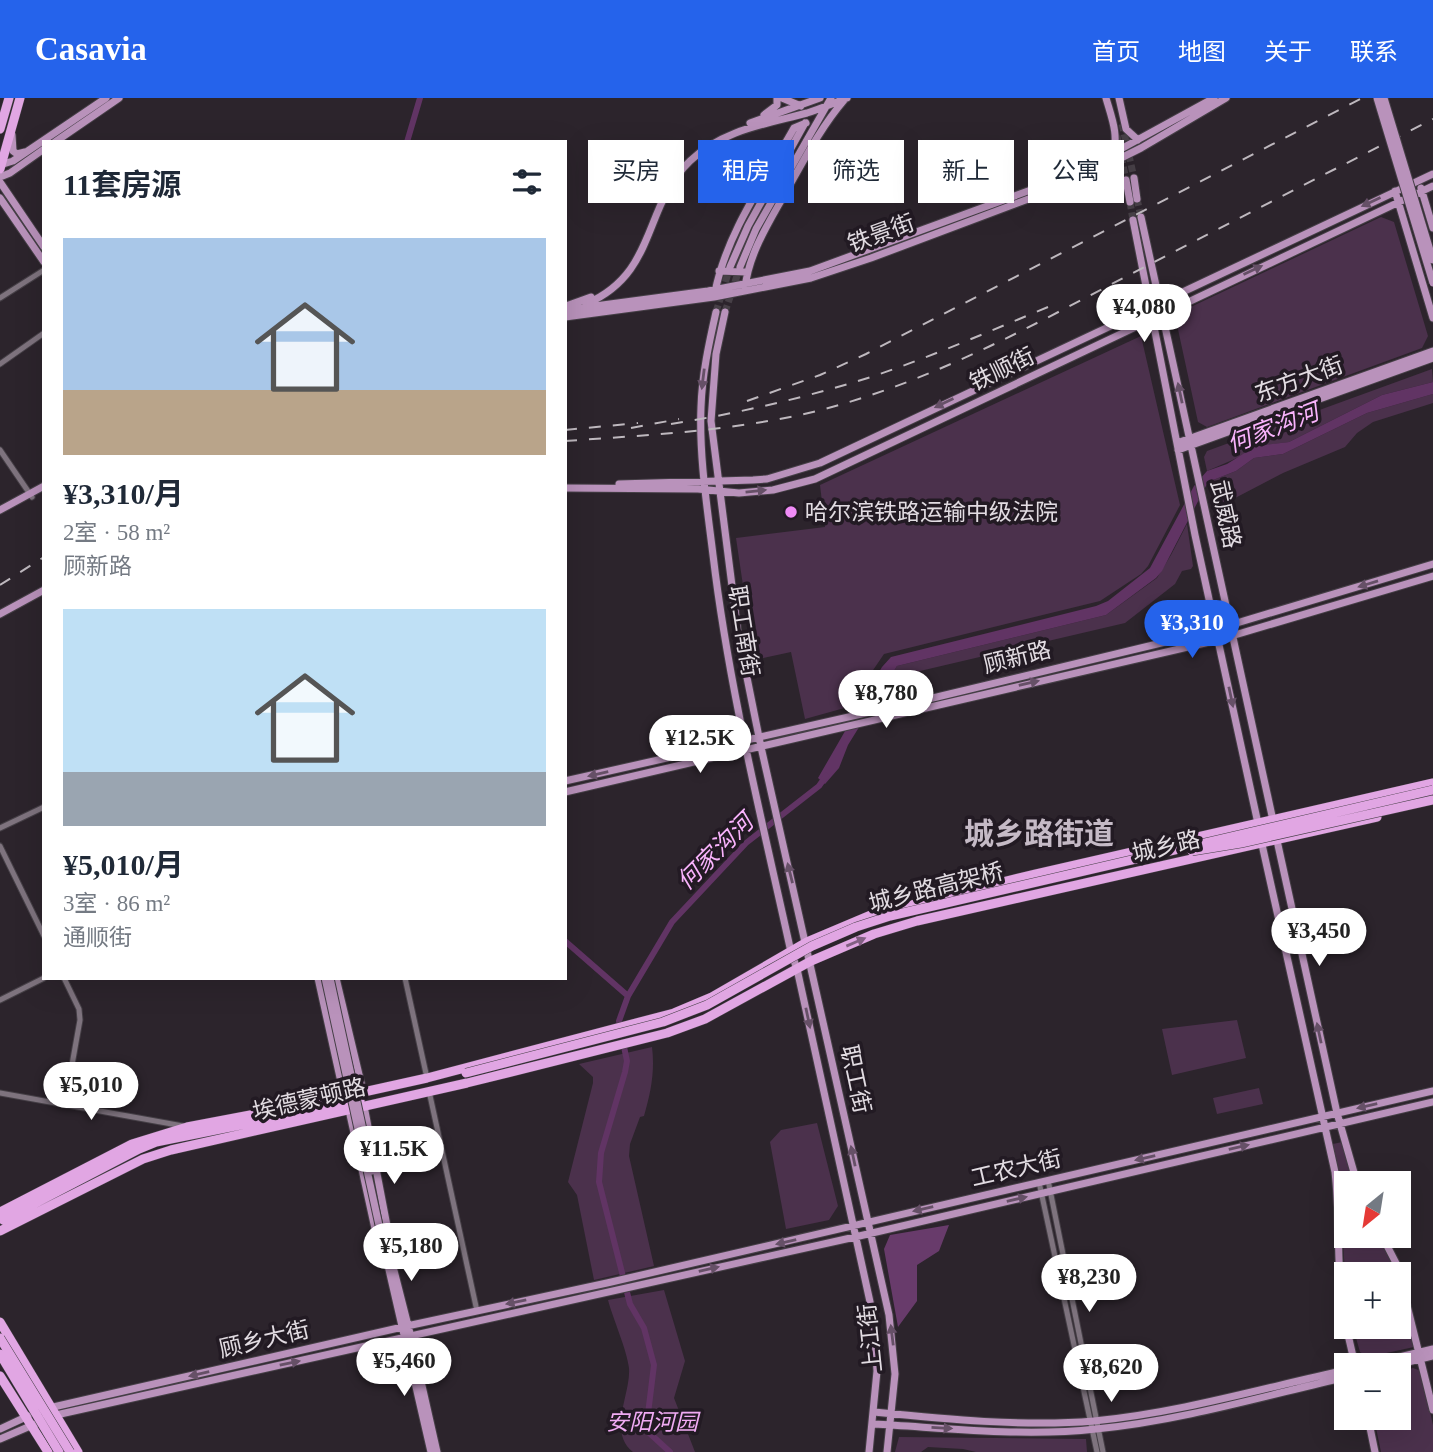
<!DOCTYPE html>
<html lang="zh">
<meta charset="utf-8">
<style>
:root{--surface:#fff;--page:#f2f2f3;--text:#1f2937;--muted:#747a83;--accent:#2563eb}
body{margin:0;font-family:"Times New Roman","Noto Sans SC",serif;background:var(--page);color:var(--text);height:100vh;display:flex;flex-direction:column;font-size:26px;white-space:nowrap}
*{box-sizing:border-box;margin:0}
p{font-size:23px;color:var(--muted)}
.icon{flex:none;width:38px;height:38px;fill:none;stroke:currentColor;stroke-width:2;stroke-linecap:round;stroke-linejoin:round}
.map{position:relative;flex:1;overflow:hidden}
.drawer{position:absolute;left:42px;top:42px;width:525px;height:840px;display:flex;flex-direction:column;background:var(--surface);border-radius:0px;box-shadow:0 7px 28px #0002}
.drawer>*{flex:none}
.banner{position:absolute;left:588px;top:42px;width:665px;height:63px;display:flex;gap:14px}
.needle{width:46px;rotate:210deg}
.buttons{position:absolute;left:1334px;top:1073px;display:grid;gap:14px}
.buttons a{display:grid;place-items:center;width:77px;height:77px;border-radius:0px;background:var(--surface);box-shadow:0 7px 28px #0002;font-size:35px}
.price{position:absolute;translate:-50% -60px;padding:0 16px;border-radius:24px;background:#fff;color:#222;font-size:23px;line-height:46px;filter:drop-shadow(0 2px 4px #0008)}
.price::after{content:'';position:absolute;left:50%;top:42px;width:21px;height:16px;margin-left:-10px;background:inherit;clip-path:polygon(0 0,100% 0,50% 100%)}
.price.active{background:var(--accent);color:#fff}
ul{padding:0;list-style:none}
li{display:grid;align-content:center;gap:14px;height:371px;padding:0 21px}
li span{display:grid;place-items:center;height:217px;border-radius:0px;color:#555}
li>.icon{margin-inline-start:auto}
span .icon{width:126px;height:126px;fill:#fffc;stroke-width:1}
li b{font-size:30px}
h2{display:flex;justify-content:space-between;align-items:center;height:84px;padding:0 21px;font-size:30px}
.chip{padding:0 24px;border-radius:0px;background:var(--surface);box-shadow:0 7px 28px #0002;font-size:24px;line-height:63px}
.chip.active{background:var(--accent);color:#fff}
header{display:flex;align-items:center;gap:42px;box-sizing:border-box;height:98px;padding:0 35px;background:var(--accent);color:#fff}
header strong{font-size:33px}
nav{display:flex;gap:38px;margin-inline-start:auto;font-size:24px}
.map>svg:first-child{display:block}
</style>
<header>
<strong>Casavia</strong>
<nav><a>首页</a><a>地图</a><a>关于</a><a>联系</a></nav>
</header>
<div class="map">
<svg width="1433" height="1354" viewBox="0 0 1433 1354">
<rect width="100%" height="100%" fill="#2c242c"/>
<!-- green -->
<path fill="#4b314c" d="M1381 119 1394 124 1428 238 1422 250 1207 329 1198 324 1176 222 1178 215Z
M1141 238 1180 407 1148 468 1141 476 1100 503 884 556 848 609 805 621 791 554 754 562 736 440 825 429 820 387Z
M1432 271 1433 284 1382 297 1289 344 1267 347 1207 373 1204 359 1207 353Z
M1433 296V305L1373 324 1357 335 1345 349 1283 375 1216 410 1208 384 1236 373 1254 360 1283 356 1367 315Z
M1187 426 1193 468 1191 471 1182 473 1175 486 1125 525 903 577 892 596V600L871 608 897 568 1106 517 1157 480 1171 457Z
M1237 922 1246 960 1172 977 1162 931Z
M652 949C655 973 651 994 644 1018L640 1019 630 1046 629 1058 654 1168 594 1182 577 1097 568 1084 593 985V979L579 966Z
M1259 990 1263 1006 1217 1016 1213 1000Z
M817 1025 838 1108 829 1122 786 1131 770 1044 781 1032Z
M1342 1044 1353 1085H1346V1138H1380L1398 1176H1346V1193L1340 1093 1333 1046Z
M1398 1176 1414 1249 1368 1259 1360 1254 1353 1229 1398 1228Z
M664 1192 685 1263 674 1300 695 1354H633C607 1333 631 1297 629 1270 627 1252 613 1221 608 1202Z
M1413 1270 1421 1273 1433 1327V1354H1381L1374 1320H1398V1274Z
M899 1339 1086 1341 1087 1354H976L963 1351 928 1349 921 1354H895Z"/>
<!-- forest -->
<path fill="#683b6b" d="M949 1127 939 1153 917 1167V1203L898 1229 884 1151 890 1137Z"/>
<!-- water -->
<path fill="#613464" d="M1433 284V296L1367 315 1283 356 1254 360 1236 373 1208 384 1162 473 1156 480 1106 517 897 568 848 647 839 670 825 686 818 680 882 569 891 559 1096 508 1108 503 1150 470 1194 388 1207 373 1227 366 1256 348 1289 344 1382 297Z"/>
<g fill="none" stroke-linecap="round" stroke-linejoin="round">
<!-- river -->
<path stroke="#613464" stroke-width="6" d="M407 44 420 0
M565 843 628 898
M621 933 619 923 628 898 672 824 746 745 819 688 826 678
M623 944 627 963 625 974 601 1055 599 1084 630 1206 644 1230 654 1267 646 1332 670 1354"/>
<!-- major-tunnel -->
<path stroke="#474047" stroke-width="7" stroke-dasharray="7 3.5" stroke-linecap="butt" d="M1122 26 1134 80
M1117 38 1126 82
M1137 101 1141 119
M1130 104 1133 122
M716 214 730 169
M725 214 740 169"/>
<!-- minor casing -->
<g stroke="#453f46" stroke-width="7">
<path id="minor" d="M0 200 44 172
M0 266 44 235
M0 352 32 399
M0 730 44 709
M0 748 44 838
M64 880 79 911 80 922 65 1006
M405 880 427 980
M0 902 44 880
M429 993 477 1213
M0 995 183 1028
M1048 1082 1103 1354
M1039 1084 1097 1354"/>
</g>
<!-- major casing -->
<g stroke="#453f46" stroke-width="9">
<path id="major" d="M782 0 801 8
M1106 0C1111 18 1120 39 1112 57
M1119 0 1126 31 1138 42
M764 17 777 7V0
M750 25 820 0
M12 37 13 53 17 56 25 54
M55 44 119 0
M0 67 13 63 106 0
M0 79 10 75 44 51
M1134 80 1137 101
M1126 82 1130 104
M0 84 44 149
M1421 90 1433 130
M1395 93 1433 220
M0 100 44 164
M1141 119 1274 727
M1133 122 1195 437 1259 730
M730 169 748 128 805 25
M740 169 756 131 831 0
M719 173 747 174
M745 190C749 154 770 123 787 92 805 60 821 29 845 1
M715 194C727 134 765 82 794 30L806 25
M586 206C658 175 642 109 690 63 722 32 766 26 807 15 820 11 834 5 847 0
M566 208 591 199
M565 212 708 193 810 173 1077 75 1214 0
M716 214C709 245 702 277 701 309 699 358 707 408 713 457 729 591 762 722 791 854L797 871 874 1222 877 1273 869 1354
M725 214 716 256 711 323 738 535 761 649 889 1217 895 1276 887 1354
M565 219 714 199 811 180 871 160 1071 85 1141 50 1226 0
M1177 345 1433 253
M1178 352 1433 260
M619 386 753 382 767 381 820 365 1433 76
M565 390 698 391 739 395 773 392 815 381 1433 88
M0 412 44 388
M0 516 44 492
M565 683 937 599 1207 534 1433 466
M565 694 1218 542 1433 478
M1276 738 1337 1015 1357 1085
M1261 742 1335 1074C1341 1125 1335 1175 1346 1226
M318 880 343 993
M336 880 362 989
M364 1008 392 1154
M349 1012 381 1158
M1382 1138 1397 1167 1433 1312
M388 1149 411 1239 437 1354
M384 1150 431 1354
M1346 1228 1355 1267
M1366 1267 1433 1251
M1396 1267 1433 1258
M49 1310 407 1228 607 1185 1433 993
M874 1314C944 1321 1024 1329 1094 1323 1179 1315 1263 1290 1346 1272
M1368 1320 1375 1354
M874 1326C947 1330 1023 1339 1096 1331 1180 1323 1264 1298 1346 1279
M0 1331 28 1318
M0 1341 56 1317 855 1139 1433 1004"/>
</g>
<!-- highway casing -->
<g stroke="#453f46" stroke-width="10">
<path id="highway" d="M0 31 9 0
M0 71 20 0
M0 1114 132 1046 187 1029 323 1003 427 980 674 915 712 899 807 844 871 817 1035 776 1433 685
M3 1122 139 1051 156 1044 360 1003
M0 1133 143 1061 171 1052 467 985 667 935 705 921 811 863 874 836 917 823 1377 719
M0 1224 78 1354
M0 1278 48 1354"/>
</g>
<!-- minor -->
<use href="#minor" stroke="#7e737e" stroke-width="5"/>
<!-- major -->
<use href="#major" stroke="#b992bb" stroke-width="7"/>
<!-- highway -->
<use href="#highway" stroke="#e1a6e3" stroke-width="9"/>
<!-- rail -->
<path stroke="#beb8be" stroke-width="2" stroke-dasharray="12 12" stroke-linecap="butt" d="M747 303 820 277 866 256 1362 0
M671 326C740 315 808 299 874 278 933 258 990 233 1048 209
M631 330 679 321
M565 332 638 325
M565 343C650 337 734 333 817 313 920 287 1015 237 1108 188 1216 132 1325 76 1433 21
M0 487 44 459"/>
<!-- major-bridge casing -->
<g stroke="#453f46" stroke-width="9" stroke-linecap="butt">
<path id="major-bridge" d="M1377 0 1433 185
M1384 0 1433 162
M325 880 384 1150
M330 880 372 1073"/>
</g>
<!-- highway-bridge casing -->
<g stroke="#453f46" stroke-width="10" stroke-linecap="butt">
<path id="highway-bridge" d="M1192 753 1241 745 1433 702
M466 975 663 924 707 907 812 848 856 829 890 818 1433 692
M0 1240 70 1354
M0 1256 59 1354"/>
</g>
<!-- major-bridge -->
<use href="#major-bridge" stroke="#b992bb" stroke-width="7"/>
<!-- highway-bridge -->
<use href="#highway-bridge" stroke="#e1a6e3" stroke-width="9"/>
</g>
<!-- one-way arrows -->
<defs><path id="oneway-solid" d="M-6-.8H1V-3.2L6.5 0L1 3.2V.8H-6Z" transform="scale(1.75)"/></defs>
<g fill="#665067">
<use href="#oneway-solid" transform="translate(1371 104) rotate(155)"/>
<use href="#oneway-solid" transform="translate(1253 172) rotate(-25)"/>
<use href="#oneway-solid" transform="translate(703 281) rotate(97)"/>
<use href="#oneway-solid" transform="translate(1180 295) rotate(-102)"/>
<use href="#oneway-solid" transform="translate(944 305) rotate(154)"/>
<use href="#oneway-solid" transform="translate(756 393) rotate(-6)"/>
<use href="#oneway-solid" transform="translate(1368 486) rotate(163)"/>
<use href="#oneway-solid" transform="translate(1029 585) rotate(-13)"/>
<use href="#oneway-solid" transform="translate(1231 599) rotate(78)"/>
<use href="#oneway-solid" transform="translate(598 676) rotate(167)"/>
<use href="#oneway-solid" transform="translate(790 775) rotate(-104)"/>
<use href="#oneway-solid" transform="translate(808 920) rotate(78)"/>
<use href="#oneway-solid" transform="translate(1319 935) rotate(-102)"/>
<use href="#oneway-solid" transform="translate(1367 1008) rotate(167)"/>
<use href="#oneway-solid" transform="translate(1239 1049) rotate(-13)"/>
<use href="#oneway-solid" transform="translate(853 1058) rotate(-102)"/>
<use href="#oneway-solid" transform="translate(1145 1060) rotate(167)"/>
<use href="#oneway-solid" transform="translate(1017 1101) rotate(-13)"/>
<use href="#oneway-solid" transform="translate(923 1111) rotate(167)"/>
<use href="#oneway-solid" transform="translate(786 1144) rotate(167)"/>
<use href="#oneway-solid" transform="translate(709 1171) rotate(-13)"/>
<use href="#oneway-solid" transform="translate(516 1204) rotate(168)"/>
<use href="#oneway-solid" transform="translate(892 1237) rotate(-97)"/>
<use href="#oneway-solid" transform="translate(290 1265) rotate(-12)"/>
<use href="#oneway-solid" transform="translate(199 1276) rotate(167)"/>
<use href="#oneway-solid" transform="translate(942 1330) rotate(3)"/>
</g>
<use fill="#826083" href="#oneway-solid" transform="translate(856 844) rotate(-23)"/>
<!-- markers -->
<circle fill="#f08bf6" stroke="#221a23" stroke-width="2.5" cx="791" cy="414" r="7"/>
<g text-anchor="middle" stroke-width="7" stroke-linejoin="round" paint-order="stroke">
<!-- street labels -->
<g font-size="23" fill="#e2dce2" stroke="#221a23">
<text transform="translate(881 135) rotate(-20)" y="8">铁景街</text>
<text transform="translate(1002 271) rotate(-26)" y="8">铁顺街</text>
<text transform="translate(1299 281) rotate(-20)" y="8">东方大街</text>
<text transform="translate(1226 416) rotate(78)" y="8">武威路</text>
<text transform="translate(744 533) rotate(81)" y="8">职工南街</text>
<text transform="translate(1017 559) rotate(-14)" y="8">顾新路</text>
<text transform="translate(1166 748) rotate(-13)" y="8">城乡路</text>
<text transform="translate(936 789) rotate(-14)" y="8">城乡路高架桥</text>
<text transform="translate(856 981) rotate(78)" y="8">职工街</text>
<text transform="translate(309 1001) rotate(-13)" y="8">埃德蒙顿路</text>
<text transform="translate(1016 1070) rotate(-13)" y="8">工农大街</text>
<text transform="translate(870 1240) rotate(-96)" y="8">上江街</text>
<text transform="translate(264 1241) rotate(-13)" y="8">顾乡大街</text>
</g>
<!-- poi labels -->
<g font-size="23" fill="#e2dce2" stroke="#221a23" text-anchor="start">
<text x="805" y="422">哈尔滨铁路运输中级法院</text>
</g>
<!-- park labels -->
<g font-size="23" font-style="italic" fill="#f0abf3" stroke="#221a23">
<text x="652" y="1332">安阳河园</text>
</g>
<!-- water labels -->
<g font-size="24" font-style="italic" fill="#f9b3fc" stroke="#221a23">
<text transform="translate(1273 330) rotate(-21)" y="8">何家沟河</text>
<text transform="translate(715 754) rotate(-45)" y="8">何家沟河</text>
</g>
<!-- district labels -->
<g font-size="30" font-weight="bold" fill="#c5bac6" stroke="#221a23">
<text x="1039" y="746">城乡路街道</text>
</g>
</g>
</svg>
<div class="buttons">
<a><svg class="needle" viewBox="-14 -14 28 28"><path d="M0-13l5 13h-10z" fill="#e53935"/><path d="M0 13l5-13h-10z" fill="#747a83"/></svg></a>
<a>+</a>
<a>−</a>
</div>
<b class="price" style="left:1144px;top:246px">¥4,080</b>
<b class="price active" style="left:1192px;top:562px">¥3,310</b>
<b class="price" style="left:886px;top:632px">¥8,780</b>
<b class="price" style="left:700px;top:677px">¥12.5K</b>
<b class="price" style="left:1319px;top:870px">¥3,450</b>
<b class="price" style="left:91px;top:1024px">¥5,010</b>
<b class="price" style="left:394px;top:1088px">¥11.5K</b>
<b class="price" style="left:411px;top:1185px">¥5,180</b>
<b class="price" style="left:1089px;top:1216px">¥8,230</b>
<b class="price" style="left:404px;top:1300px">¥5,460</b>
<b class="price" style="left:1111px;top:1306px">¥8,620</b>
<div class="banner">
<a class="chip">买房</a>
<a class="chip active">租房</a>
<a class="chip">筛选</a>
<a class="chip">新上</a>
<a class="chip">公寓</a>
</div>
<section class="drawer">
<h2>11套房源<svg class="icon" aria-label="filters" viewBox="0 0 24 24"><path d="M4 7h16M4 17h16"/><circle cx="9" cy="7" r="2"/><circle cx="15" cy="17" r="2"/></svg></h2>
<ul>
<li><span style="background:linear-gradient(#a9c7e8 70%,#b9a48a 0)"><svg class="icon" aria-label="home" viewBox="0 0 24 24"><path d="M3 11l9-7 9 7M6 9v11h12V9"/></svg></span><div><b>¥3,310/月</b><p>2室 · 58 m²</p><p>顾新路</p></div></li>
<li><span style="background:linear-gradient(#bfe0f5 75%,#9aa5b1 0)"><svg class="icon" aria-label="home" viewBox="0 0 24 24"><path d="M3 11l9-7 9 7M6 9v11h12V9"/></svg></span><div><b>¥5,010/月</b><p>3室 · 86 m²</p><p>通顺街</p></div></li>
</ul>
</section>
</div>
